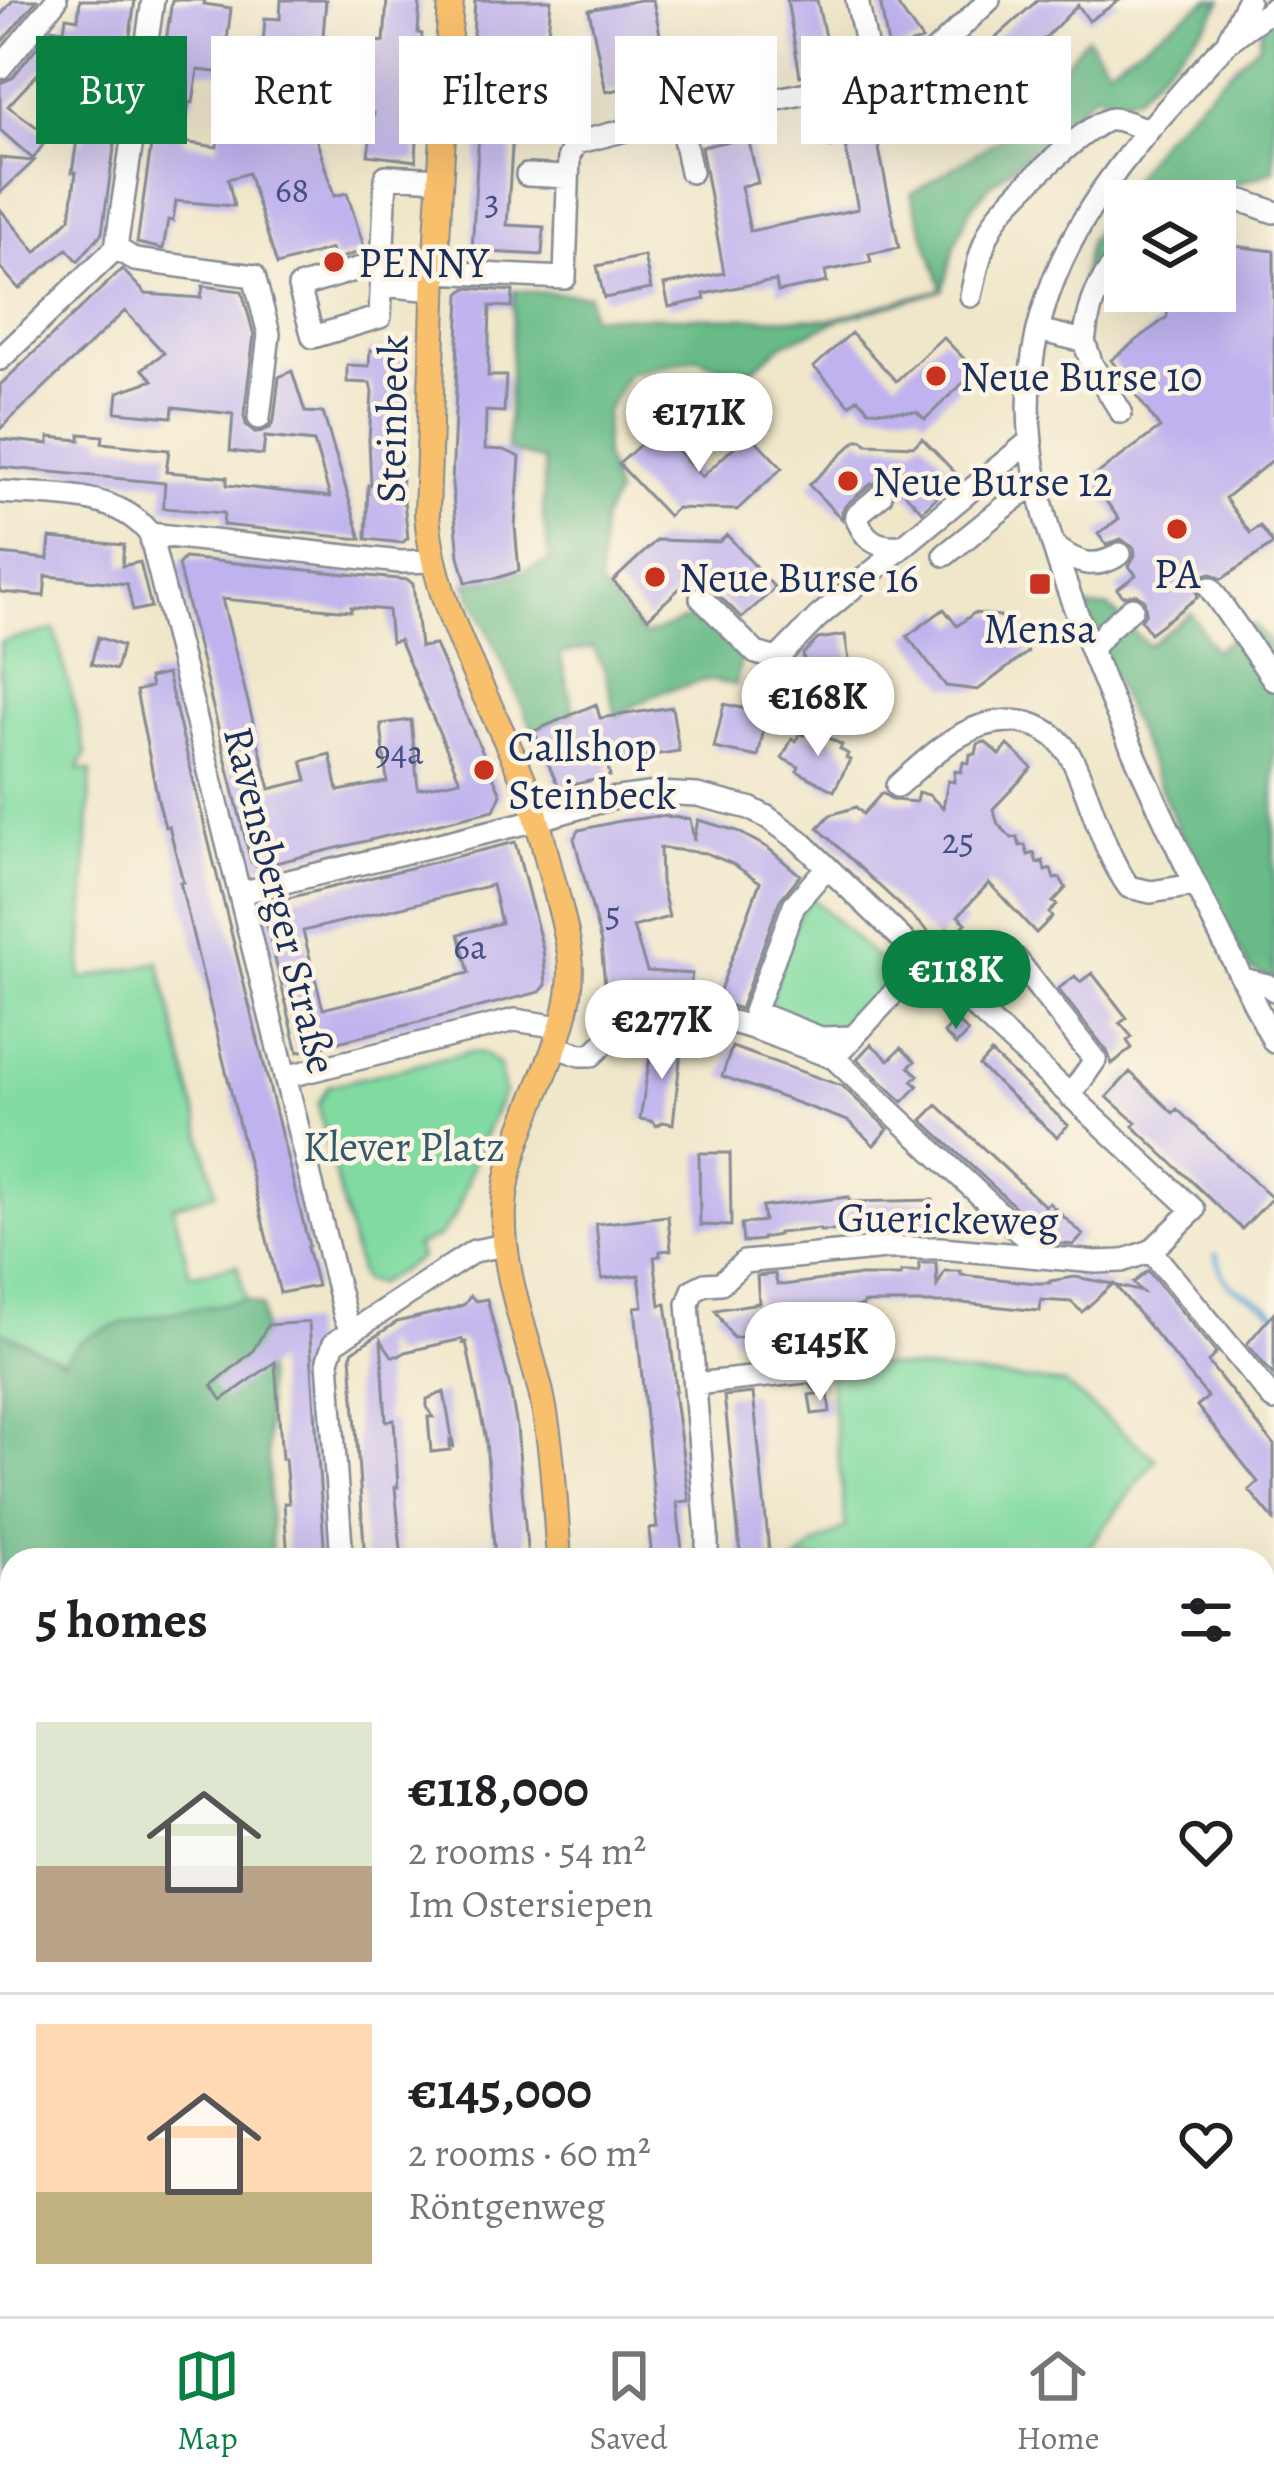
<!DOCTYPE html>
<meta charset="utf-8">
<style>
:root{--surface:#fff;--page:#f6f6f6;--text:#202124;--muted:#757577;--line:#e0e0e0;--accent:#0b8043}
body{margin:0;font-family:Alegreya,serif;background:var(--page);color:var(--text);height:100vh;display:flex;flex-direction:column;font-size:45px;white-space:nowrap}
*{box-sizing:border-box;margin:0}
p{font-size:39px;color:var(--muted)}
.icon{flex:none;width:66px;height:66px;fill:none;stroke:currentColor;stroke-width:2;stroke-linecap:round;stroke-linejoin:round}
.map{position:relative;flex:1;overflow:hidden}
.details{position:absolute;left:0px;top:1548px;width:1275px;height:768px;display:flex;flex-direction:column;background:var(--surface);border-radius:36px 36px 0 0;box-shadow:0 12px 48px #0002}
.details>*{flex:none}
.banner{position:absolute;left:36px;top:36px;width:1203px;height:108px;display:flex;gap:24px}
.tools{position:absolute;left:1104px;top:180px;display:grid;gap:24px}
.tools a{display:grid;place-items:center;width:132px;height:132px;border-radius:0px;background:var(--surface);box-shadow:0 12px 48px #0002;font-size:60px}
.price{position:absolute;translate:-50% -102px;padding:0 27px;border-radius:42px;background:#fff;color:#222;font-size:39px;line-height:78px;filter:drop-shadow(0 3px 6px #0008)}
.price::after{content:'';position:absolute;left:50%;top:72px;width:36px;height:27px;margin-left:-18px;background:inherit;clip-path:polygon(0 0,100% 0,50% 100%)}
.price.on{background:var(--accent);color:#fff}
ul{padding:0;list-style:none}
li{display:flex;align-items:center;gap:36px;height:300px;padding:0 36px}
li+li{border-top:3px solid var(--line)}
li span{display:grid;place-items:center;flex:none;width:336px;height:240px;border-radius:0px;color:#555}
li>.icon{margin-inline-start:auto}
span .icon{width:144px;height:144px;fill:#fffc;stroke-width:1}
li b{font-size:51px}
h2{display:flex;justify-content:space-between;align-items:center;height:144px;padding:0 36px;font-size:51px}
.pill{padding:0 42px;border-radius:0px;background:var(--surface);box-shadow:0 12px 48px #0002;font-size:42px;line-height:108px}
.pill.on{background:var(--accent);color:#fff}
.dock{display:flex;justify-content:space-around;align-items:center;height:168px;border-top:3px solid var(--line);background:var(--surface);font-size:33px;color:var(--muted)}
.dock a{display:grid;justify-items:center;gap:6px}
.dock .on{color:var(--accent)}
.map>svg:first-child{display:block}
</style>
<div class="map">
<svg width="1274" height="2316" viewBox="0 0 1274 2316">
<rect width="100%" height="100%" fill="#fcf5e5"/>
<filter id="ink" filterUnits="userSpaceOnUse"><feTurbulence type="fractalNoise" baseFrequency=".00833" numOctaves="2"/><feDisplacementMap in="SourceGraphic" scale="24" xChannelSelector="R" yChannelSelector="G"/><feConvolveMatrix kernelMatrix="1 2 1 2 8 2 1 2 1" color-interpolation-filters="sRGB"/></filter>
<filter id="wash" filterUnits="userSpaceOnUse"><feTurbulence type="fractalNoise" baseFrequency=".004" numOctaves="4" result="noise"/><feDisplacementMap in="SourceGraphic" scale="48" xChannelSelector="R" yChannelSelector="G"/><feGaussianBlur stdDeviation="2.7" result="paint"/><feColorMatrix in="noise" values="0 0 0 0 0 0 0 0 0 0 0 0 0 0 0 0 0 1.4 0 .05"/><feComposite in="paint" operator="in"/></filter>
<g filter="url(#wash)">
<rect width="100%" height="100%" fill="#f0e7ca"/>
<!-- green -->
<path fill="#81dba1" stroke="#4e8580" stroke-width="3" d="M55 630 86 754 78 769 91 771 81 979 159 962 216 1193 173 1206 190 1275 237 1265 246 1300 150 1317 80 1342 63 1361 0 1331V642Z
M812 898 898 979 854 1026 823 1032 771 1012 767 1005 799 914Z
M470 1052 483 1053 499 1065 504 1092 481 1143 456 1214 439 1237 416 1246 420 1258 378 1284 363 1282 360 1276 318 1105 328 1086Z
M879 1365 1064 1384 1156 1459 1079 1560H797L817 1544 846 1527 829 1371Z
M930 2304H1188L1175 2316H932L925 2306Z"/>
<!-- forest -->
<path fill="#68bb87" stroke="#427572" stroke-width="3" d="M1208 0H1222L1209 21 1135 97 1109 101 1096 92 1067 120 988 187 969 211 955 245 943 290 842 319 783 344 752 370 734 372 698 358 628 373 606 412 604 455 616 495 602 520 599 585 644 636 698 615 742 654 736 685 707 680 661 692 616 716 605 671 593 647 560 654 574 713 534 732 466 583 498 580 550 561 543 518 544 461 507 450 514 291 589 295 590 316 832 319 942 289 911 194 1007 134 1087 37 1108 67Z
M1266 0H1274V171L1187 201H1125V230L1081 284 1089 241 1160 139 1259 43Z
M1109 607 1148 646 1191 613 1214 650 1253 625 1274 649V980L1249 968 1195 868 1083 608Z
M246 1300 262 1306 272 1560H12V2304H196L198 2316H0V1331L63 1361C69 1353 76 1345 84 1340 119 1316 203 1309 246 1300Z"/>
<g fill="none" stroke-linecap="round" stroke-linejoin="round">
<!-- stream -->
<path stroke="#64a9da" stroke-width="6" d="M1216 1255C1219 1264 1222 1277 1229 1284 1242 1295 1259 1297 1274 1312
M423 2313 424 2316"/>
</g>
<g id="blocks">
<!-- building -->
<path fill="#bfb2ee" fill-rule="evenodd" d="M13 0H37L0 44V16Z
M80 0H135L102 233 78 261 67 249 19 289 0 267V209L36 252 70 218 76 172H72L77 140 84 141 93 74H89L93 48 65 44 8 106 49 136 33 159 0 130V83L12 78 52 28 64 30 66 17 78 19Z
M172 0H205L204 4 231 8 223 73 198 70 193 103 189 102 183 142 217 147 221 113 262 120V59L265 18 280 19 281 0H326L323 36 384 42 387 0H420L418 33 422 34 416 161 368 155 374 113 306 106 334 196 347 193 365 250 335 260 331 249 277 265 248 173 228 179 234 206 176 201 173 221 168 220 163 249 137 243Z
M475 0H551L539 134 513 132 507 225 544 227 542 255 472 251 479 131H468Z
M640 0H653L669 79 606 92 589 10Z
M787 0H817L832 69 800 76Z
M880 0H894L922 40 889 52Z
M1038 0H1120L1089 21 1078 5 1039 44 1004 75 1002 73 992 81 972 59Z
M943 81 949 91 954 88 966 107 930 136 928 132 914 142H907L897 127 903 124 895 113Z
M748 137 758 183 741 186 750 231 858 209 845 145 877 139 899 248 869 254 871 262 825 271 827 282 778 292 776 281 748 285 704 294 705 299 669 307 664 285 724 273 701 147Z
M0 158 34 161 0 193Z
M1226 245 1274 251V459L1225 498 1250 533 1260 526 1273 544 1222 579 1210 573 1201 576 1195 588 1198 597 1150 633 1141 620 1146 612 1144 599 1136 594 1123 596 1117 589 1136 575 1129 566 1135 555 1134 548 1121 539 1106 545 1098 534 1119 519 1090 479 1160 428 1111 360 1167 317 1169 291H1215V253Z
M644 256 651 289 604 298 597 266Z
M122 269 146 294 201 298 203 286 242 291 254 335 244 416 246 425 256 433 270 428 274 420 279 377 292 371 305 412 323 413 361 539 223 525 224 513 163 508 165 483 0 467V439L49 444V437L80 440V434L103 436 102 443 169 450 166 472 227 477V485L330 497 314 442 265 437 263 455 230 451 233 414 173 407 172 417 116 412 118 392 153 380 142 369 164 353 125 311 0 429V385Z
M466 288 513 291 512 307 490 306 488 376H506L504 412 486 411 485 449 504 450 520 457 515 527 519 571 497 578 466 582 459 556 452 485 460 294Z
M851 333 896 381 943 337 976 371 925 419 917 412 869 410 858 398 850 405 814 367Z
M370 350 406 351 401 502 404 501 408 538 402 543 366 539 368 485H371L369 440 372 392 370 383 347 382V365L369 366Z
M657 429 702 477 749 433 782 468 737 510 677 508 668 516 619 464Z
M922 438 959 477 922 511 889 476 884 481 871 484 846 505 842 511V519L809 485 857 440H863L867 444 914 446Z
M727 535 775 588 742 618 696 573 648 618 613 581 657 540 719 542Z
M50 538 124 545 122 566 140 562 151 607 133 611 127 584 46 576 44 596 0 592V554L48 559Z
M184 558 408 580 413 584 420 647 435 645 501 794 494 810 259 867 251 862 178 565ZM222 599 351 611V607L388 610 391 642 399 640 460 780 418 789 411 720 381 724 387 782 338 791 330 754 302 761 307 780 270 789Z
M944 609 957 626 974 613 1000 616 1028 652 978 690 946 686 907 636Z
M845 635 852 679 808 686 803 654 818 639Z
M98 637 122 646 116 670 91 664Z
M167 674 309 1246 307 1247 317 1286 280 1293 197 952 180 882H183L169 826 165 827 158 800 136 691 151 687 149 678Z
M596 704 600 718 672 707 679 751 607 762 610 776 564 787 558 786 534 731Z
M724 704 767 714 758 757 714 748Z
M806 732 816 737 817 732 842 745 840 749 848 754 846 758 850 760 834 791 797 771 799 767 782 758 792 739 796 741 800 733 804 735Z
M985 742 1000 755 1008 745 1032 768 993 809 998 824 1012 838 1017 837 1020 846 1025 845 1028 855 1034 853 1037 863 1043 861 1045 871 1051 869 1054 879 1060 878 1066 888 1053 902 1057 905 1049 913 1052 917 1036 933 989 883 958 916 966 923 954 936 947 929 937 940 818 828 830 815 856 807 863 814 882 793 893 800 916 802 918 792 929 795 943 808 948 781 954 782 955 771 961 772 963 762 969 763 970 754H976L978 744Z
M659 816 690 819 694 841 698 820 737 831 768 848 800 875 780 900 740 1009 716 1001 760 882 733 864 706 853 660 848 661 882 669 917 633 927 647 971 692 974 688 1001H637V1005L607 1006 601 943 574 838 579 830 620 821Z
M515 842 543 949 546 985 540 992 298 1052 263 910 268 903ZM492 885 501 923 459 934 469 973 323 1009 303 931Z
M1092 973 1127 1018 1120 1023 1132 1037 1127 1041 1132 1048 1112 1064 1107 1051 1058 989 1075 976 1080 982Z
M956 1020 968 1032 956 1045 944 1033Z
M653 1038 682 1042 673 1124 663 1122 657 1126 651 1121 640 1119Z
M871 1044 889 1060 901 1048 915 1061 909 1067 918 1075 912 1081 918 1086 903 1102 857 1059Z
M732 1047 842 1086 888 1129 874 1145 848 1121 722 1076Z
M991 1053 1068 1125 1057 1137 979 1066Z
M1130 1072 1173 1113 1177 1109 1272 1198 1242 1229 1133 1126 1136 1123 1107 1097Z
M937 1105 1045 1206 1049 1203 1083 1235 1074 1245 1054 1243 922 1120Z
M699 1153H730L731 1226 700 1225Z
M849 1197V1202L933 1200 934 1228 820 1231 819 1229 778 1233V1235L762 1238V1240L743 1242 741 1224 764 1221 762 1207Z
M668 1216 671 1250 660 1251V1256L654 1257 660 1305 666 1304 670 1331 676 1390 674 1391 689 1501 677 1502 683 1560H652L649 1529 657 1528 635 1307 643 1306 639 1275 602 1279 596 1224Z
M919 1263H936L937 1286 945 1271H961V1275L1035 1283H1050V1281L1075 1277 1113 1284 1082 1312 1071 1302 1041 1300 1040 1311 962 1303H863V1306L771 1317 774 1334 733 1338 715 1310 759 1303 757 1276 775 1274 777 1284 783 1285 853 1276H901V1272H919Z
M1148 1271 1216 1353 1208 1362 1274 1445V1520L1249 1490 1258 1482 1197 1406 1208 1397 1115 1285 1142 1292 1133 1283Z
M470 1296 476 1301 487 1299 509 1383 517 1427 528 1560H495L486 1440 466 1342 463 1343 462 1339 405 1352 399 1356H392L381 1340 386 1421 394 1420 398 1487H395L402 1560H365L351 1355 353 1351 397 1322 455 1308 465 1304Z
M1274 1312V1376L1247 1344Z
M309 1322 325 1560H288L284 1503H289L285 1459H282L275 1362 222 1400 212 1385 252 1352 268 1325Z
M444 1392 454 1448 450 1441V1450L431 1452 428 1417H433L427 1407V1399Z
M753 1393 760 1460 770 1560H741L726 1413 724 1396Z
M815 1394H828L830 1412 812 1414 809 1395Z"/>
</g>
</g>
<g filter="url(#ink)">
<use href="#blocks" fill-opacity="0" stroke="#868b94" stroke-width="3"/>
<g fill="none" stroke-linecap="round" stroke-linejoin="round">
<!-- minor casing -->
<g stroke="#868b94" stroke-width="26">
<path id="minor" d="M857 0 873 78
M1274 8C1257 21 1238 32 1223 47 1204 66 1186 88 1168 108 1081 204 1017 309 1031 443 1041 529 1074 608 1106 687 1156 809 1215 925 1274 1042
M1229 38 1248 0
M0 68 56 0
M823 89 831 136
M680 119 691 172
M676 120C680 73 694 64 737 51
M527 175 568 177
M1215 204 1243 201 1274 212
M116 248 135 260 254 276 269 334 259 418
M383 261 299 287 313 337 380 317 386 176 440 179
M435 272 565 278 569 156 576 143 626 130 900 74 923 63 989 0
M382 285 434 290
M971 296C977 267 982 241 998 216 1011 197 1092 119 1112 119 1123 119 1137 127 1148 130
M1038 330 1084 341C1090 302 1097 281 1125 252
M1084 341 1092 365 1121 412
M0 359 116 248 153 0
M0 492C50 496 116 490 150 534L345 1317 351 1330
M881 495 856 516C864 540 877 548 901 546
M150 534 400 562 433 561
M1053 545C1075 563 1094 571 1120 554
M945 555 1037 481
M1210 588 1274 680
M701 598 756 653 777 659 818 617 1031 440
M1091 650 1108 629 1132 608
M897 786C915 770 934 752 954 739 996 712 1049 713 1073 761 1093 803 1102 850 1129 887L1151 892 1194 885
M827 867 794 905 754 1012 821 1038 853 1037
M240 893 537 820 610 799 657 793 697 795 749 808 767 817 799 840 924 960 1194 1210 1151 1251 1274 1400
M1016 959 1095 1060 1070 1096
M924 960 834 1058 1026 1238 1035 1256
M1242 979 1267 985 1274 990
M554 1046 580 1055H592C664 979 752 1029 834 1058
M285 1077 515 1020 560 1027
M695 1384 814 1371 822 1381
M342 1560 328 1360 334 1343 474 1251 505 1245
M707 1560V1533L688 1304 693 1290 705 1284 721 1283 744 1262 886 1248H941L1096 1262 1122 1261 1151 1251
M1263 2017 1274 2009
M1263 2276 1274 2293
M295 2304 297 2316
M487 2304 488 2316"/>
</g>
<!-- major casing -->
<g stroke="#868b94" stroke-width="28">
<path id="major" d="M451 0 435 272 427 514C434 609 487 693 523 779 535 807 542 837 549 866 557 896 566 925 570 955 580 1037 507 1122 504 1209 501 1273 528 1335 542 1397 553 1450 555 1506 559 1560
M695 2304 701 2316"/>
</g>
<!-- minor -->
<use href="#minor" stroke="#fff" stroke-width="21"/>
<!-- major -->
<use href="#major" stroke="#f8bf6c" stroke-width="24"/>
</g>
</g>
<!-- markers -->
<g fill="#c8321e" stroke="#fcf5e5" stroke-width="4.5">
<circle cx="334" cy="262" r="12"/>
<circle cx="936" cy="376" r="12"/>
<circle cx="848" cy="481" r="12"/>
<circle cx="1177" cy="529" r="12"/>
<circle cx="655" cy="577" r="12"/>
<rect x="1028" y="572" width="24" height="24" rx="6"/>
<circle cx="484" cy="770" r="12"/>
</g>
<g text-anchor="middle" stroke-width="9" stroke-linejoin="round" paint-order="stroke">
<!-- number labels -->
<g font-size="36" fill="#445082">
<text x="292" y="202">68</text>
<text x="492" y="214">3</text>
<text x="399" y="764">94a</text>
<text x="958" y="853">25</text>
<text x="613" y="926">5</text>
<text x="470" y="959">6a</text>
</g>
<!-- poi labels -->
<g font-size="42" fill="#1b2f5e" stroke="#fcf5e5" text-anchor="start">
<text x="358" y="277">PENNY</text>
<text x="960" y="391">Neue Burse 10</text>
<text x="872" y="496">Neue Burse 12</text>
<text x="1177" y="588" text-anchor="middle">PA</text>
<text x="679" y="592">Neue Burse 16</text>
<text x="1040" y="643" text-anchor="middle">Mensa</text>
<text x="508" y="761">Callshop<tspan x="508" dy="48">Steinbeck</tspan></text>
</g>
<!-- street labels -->
<g font-size="42" fill="#1b2f5e" stroke="#fcf5e5">
<text transform="translate(391 419) rotate(-89)" y="15">Steinbeck</text>
<text transform="translate(281 900) rotate(76)" y="15">Ravensberger Straße</text>
<text transform="translate(948 1218) rotate(1)" y="15">Guerickeweg</text>
</g>
<!-- park labels -->
<g font-size="42" fill="#345a6f" stroke="#fcf5e5">
<text x="404" y="1161">Klever Platz</text>
</g>
</g>
</svg>
<div class="tools">
<a><svg class="icon" aria-label="layers" viewBox="0 0 24 24"><path d="M12 4l9 5-9 5-9-5zM3 14l9 5 9-5"/></svg></a>
</div>
<b class="price" style="left:699px;top:475px">€171K</b>
<b class="price" style="left:818px;top:759px">€168K</b>
<b class="price on" style="left:956px;top:1032px">€118K</b>
<b class="price" style="left:662px;top:1082px">€277K</b>
<b class="price" style="left:820px;top:1404px">€145K</b>
<div class="banner">
<a class="pill on">Buy</a>
<a class="pill">Rent</a>
<a class="pill">Filters</a>
<a class="pill">New</a>
<a class="pill">Apartment</a>
</div>
<section class="details">
<h2>5 homes<svg class="icon" aria-label="filters" viewBox="0 0 24 24"><path d="M4 7h16M4 17h16"/><circle cx="9" cy="7" r="2"/><circle cx="15" cy="17" r="2"/></svg></h2>
<ul>
<li><span style="background:linear-gradient(#dfe7d0 60%,#b9a48a 0)"><svg class="icon" aria-label="home" viewBox="0 0 24 24"><path d="M3 11l9-7 9 7M6 9v11h12V9"/></svg></span><div><b>€118,000</b><p>2 rooms · 54 m²</p><p>Im Ostersiepen</p></div><svg class="icon" aria-label="heart" viewBox="0 0 24 24"><path d="M12 20l-8-8c-3-5 5-10 8-4 3-6 11-1 8 4z"/></svg></li>
<li><span style="background:linear-gradient(#ffd9b3 70%,#c2b280 0)"><svg class="icon" aria-label="home" viewBox="0 0 24 24"><path d="M3 11l9-7 9 7M6 9v11h12V9"/></svg></span><div><b>€145,000</b><p>2 rooms · 60 m²</p><p>Röntgenweg</p></div><svg class="icon" aria-label="heart" viewBox="0 0 24 24"><path d="M12 20l-8-8c-3-5 5-10 8-4 3-6 11-1 8 4z"/></svg></li>
</ul>
</section>
</div>
<nav class="dock">
<a class="on"><svg class="icon" aria-label="map" viewBox="0 0 24 24"><path d="M3 6l6-2 6 2 6-2v14l-6 2-6-2-6 2zM9 4v14M15 6v14"/></svg>Map</a>
<a><svg class="icon" aria-label="saved" viewBox="0 0 24 24"><path d="M7 4h10v16l-5-4-5 4z"/></svg>Saved</a>
<a><svg class="icon" aria-label="home" viewBox="0 0 24 24"><path d="M3 11l9-7 9 7M6 9v11h12V9"/></svg>Home</a>
</nav>
